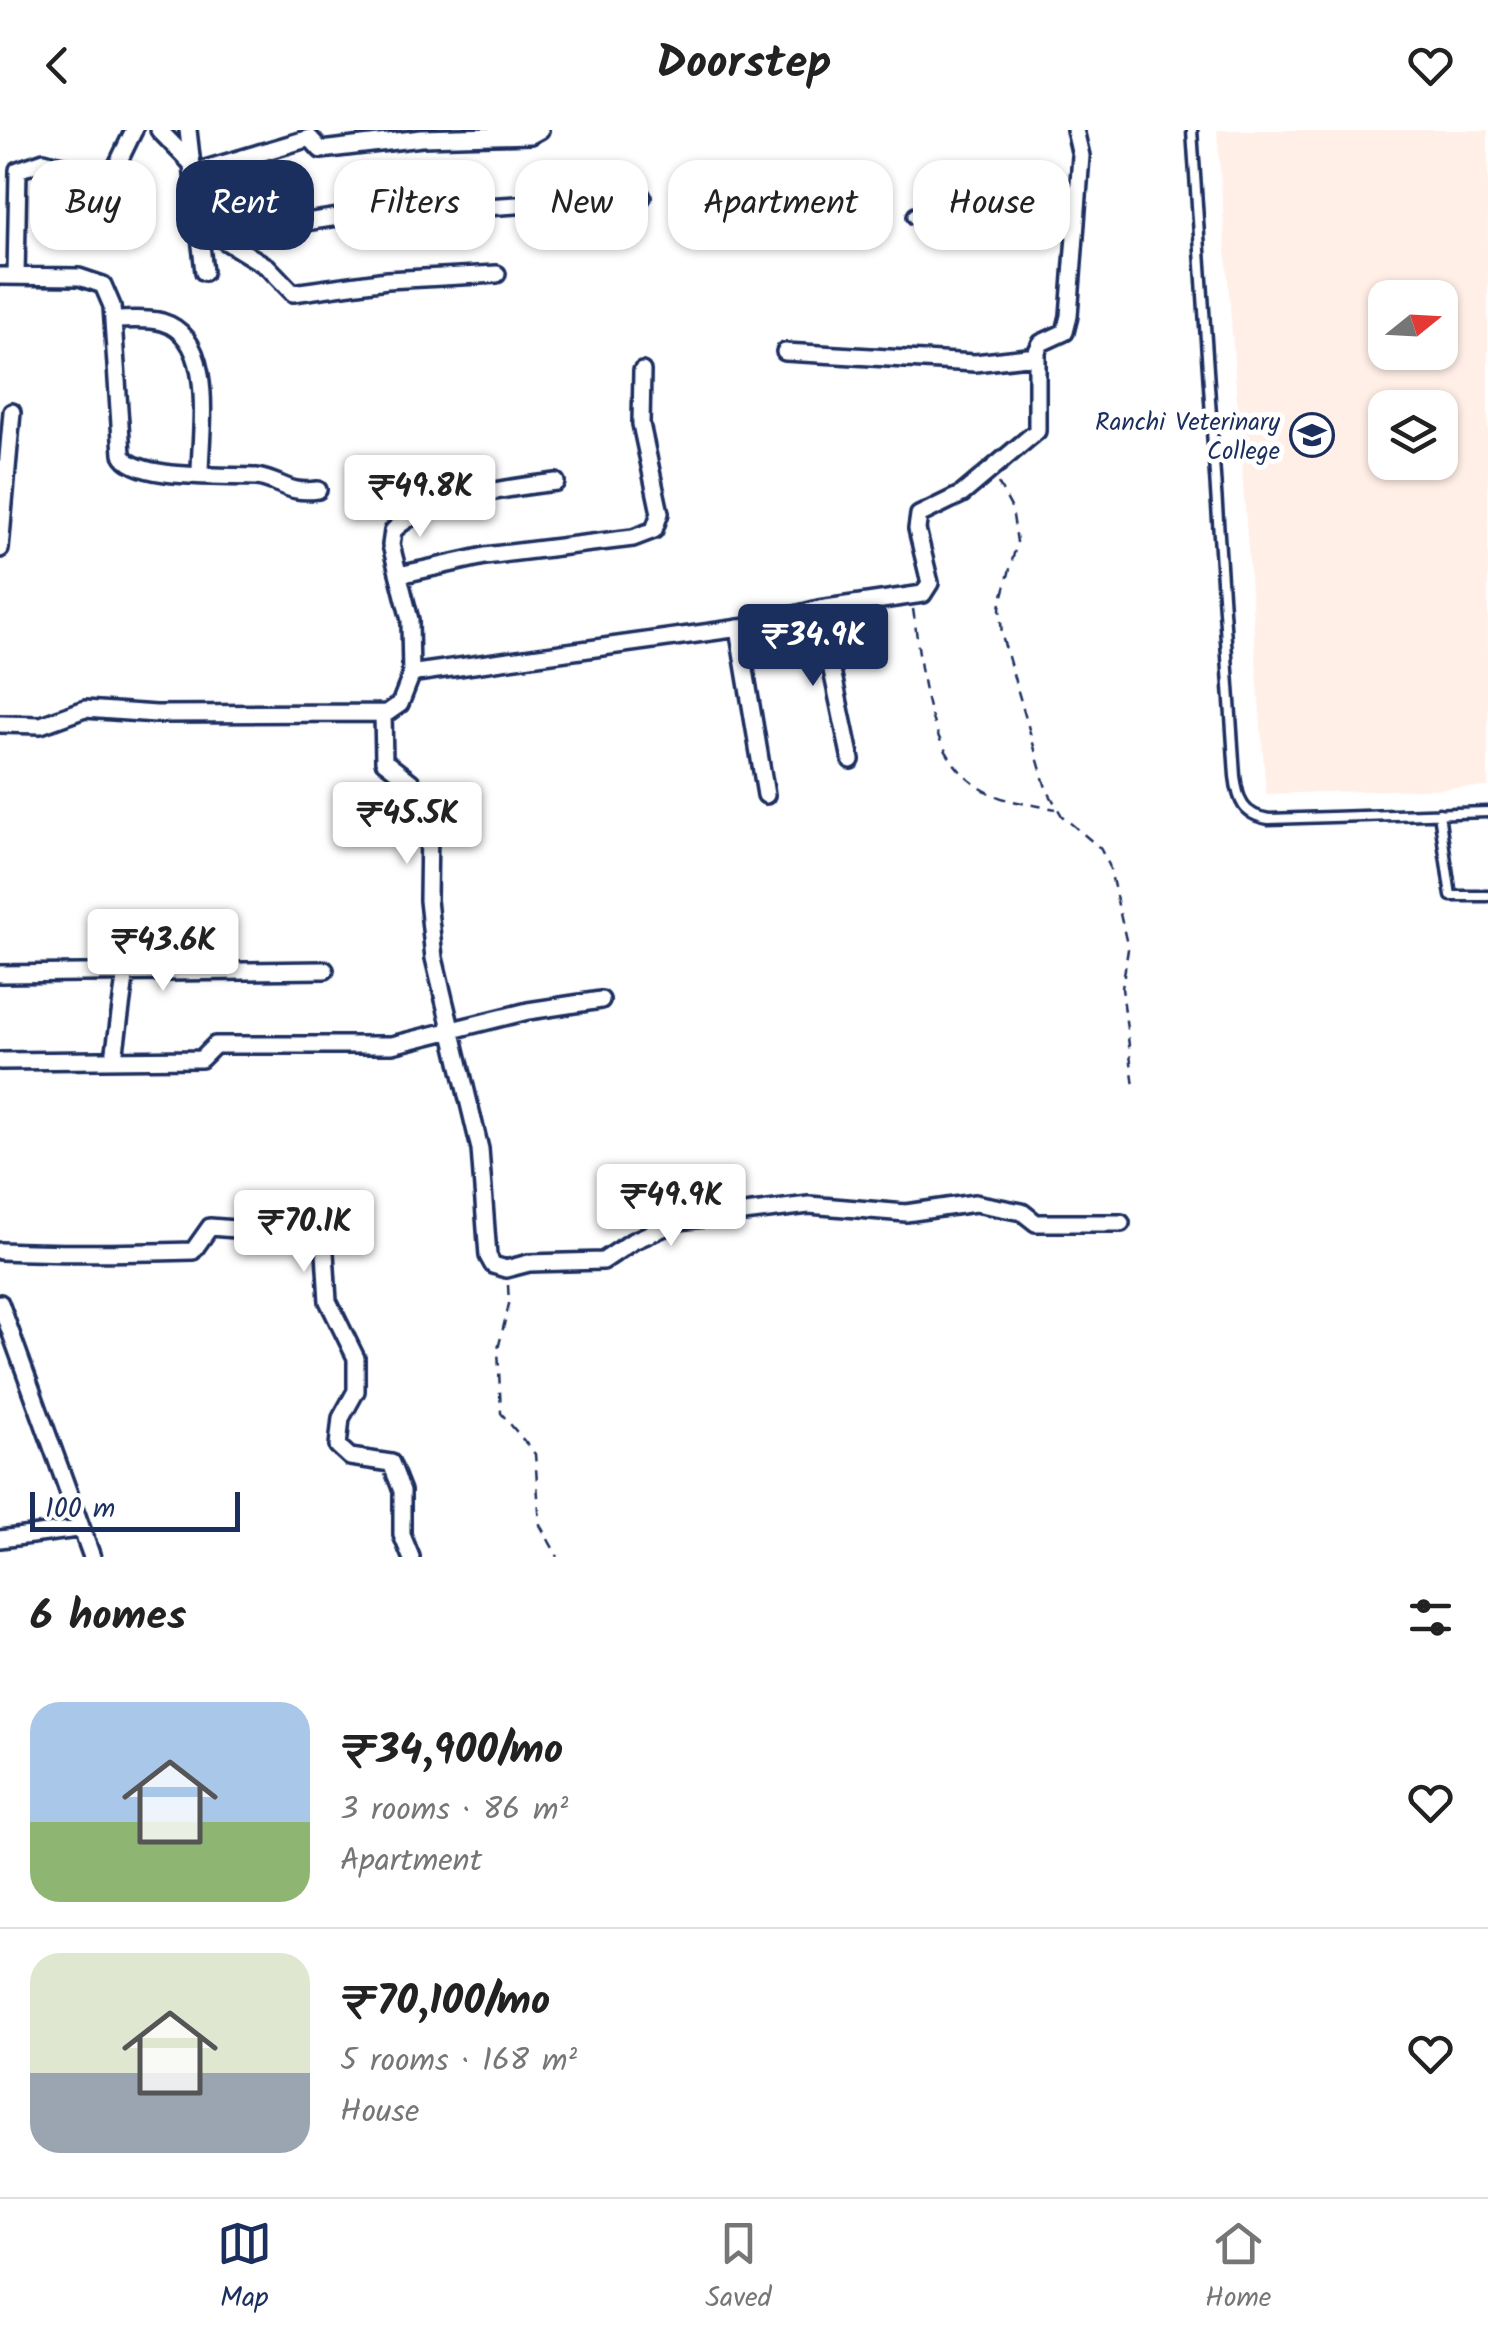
<!DOCTYPE html>
<meta charset="utf-8">
<style>
:root{--surface:#fff;--page:#f6f6f6;--text:#222;--muted:#767676;--line:#e0e0e0;--accent:#1b2f5e}
body{margin:0;font-family:Kalam,sans-serif;background:var(--page);color:var(--text);height:100vh;display:flex;flex-direction:column;font-size:38px;white-space:nowrap}
*{box-sizing:border-box;margin:0}
p{font-size:32px;color:var(--muted)}
.icon{flex:none;width:55px;height:55px;fill:none;stroke:currentColor;stroke-width:2;stroke-linecap:round;stroke-linejoin:round}
.map{position:relative;height:1427px;overflow:hidden}
.details{display:flex;flex-direction:column;background:var(--surface);flex:1}
.details>*{flex:none}
.top-card{position:absolute;left:30px;top:30px;width:1430px;height:90px;display:flex;gap:20px}
.needle{width:65px;rotate:72deg}
.controls{position:absolute;left:1368px;top:150px;display:grid;gap:20px}
.controls a{display:grid;place-items:center;width:90px;height:90px;border-radius:20px;background:var(--surface);box-shadow:0 2px 8px #0004;font-size:50px}
.scale{position:absolute;left:30px;bottom:25px;width:210px;box-sizing:border-box;padding-left:10px;border:5px solid #1b2f5e;border-top:0;font-size:28px;line-height:35px;white-space:nowrap;color:#1b2f5e;-webkit-text-stroke:8px #fff;paint-order:stroke}
.price{position:absolute;translate:-50% -85px;padding:0 22px;border-radius:10px;background:#fff;color:#222;font-size:32px;line-height:65px;filter:drop-shadow(0 2px 5px #0008)}
.price::after{content:'';position:absolute;left:50%;top:60px;width:30px;height:22px;margin-left:-15px;background:inherit;clip-path:polygon(0 0,100% 0,50% 100%)}
.price.active{background:var(--accent);color:#fff}
ul{padding:0;list-style:none}
li{display:flex;align-items:center;gap:30px;height:250px;padding:0 30px}
li+li{border-top:2px solid var(--line)}
li span{display:grid;place-items:center;flex:none;width:280px;height:200px;border-radius:30px;color:#555}
li>.icon{margin-inline-start:auto}
span .icon{width:120px;height:120px;fill:#fffc;stroke-width:1}
li b{font-size:42px}
h2{display:flex;justify-content:space-between;align-items:center;height:120px;padding:0 30px;font-size:42px}
.chip{padding:0 35px;border-radius:30px;background:var(--surface);box-shadow:0 2px 8px #0004;font-size:35px;line-height:90px}
.chip.active{background:var(--accent);color:#fff}
header{display:flex;justify-content:space-between;align-items:center;height:130px;padding:0 30px;background:var(--surface);font-size:45px;font-weight:800}
.menu{display:flex;justify-content:space-around;align-items:center;height:140px;border-top:2px solid var(--line);background:var(--surface);font-size:28px;color:var(--muted)}
.menu a{display:grid;justify-items:center;gap:5px}
.menu .active{color:var(--accent)}
.map>svg:first-child{display:block}
</style>
<header><svg class="icon" aria-label="back" viewBox="0 0 24 24"><path d="M15 5l-7 7 7 7"/></svg>Doorstep<svg class="icon" aria-label="heart" viewBox="0 0 24 24"><path d="M12 20l-8-8c-3-5 5-10 8-4 3-6 11-1 8 4z"/></svg></header>
<div class="map">
<svg width="1488" height="1427" viewBox="0 0 1488 1427">
<rect width="100%" height="100%" fill="#fff"/>
<filter id="ink" filterUnits="userSpaceOnUse"><feTurbulence type="fractalNoise" baseFrequency=".01" numOctaves="2"/><feDisplacementMap in="SourceGraphic" scale="20" xChannelSelector="R" yChannelSelector="G"/><feConvolveMatrix kernelMatrix="1 2 1 2 8 2 1 2 1" color-interpolation-filters="sRGB"/></filter>
<g filter="url(#ink)">
<!-- built -->
<path fill="#ffefe7" fill-rule="evenodd" d="M1217 0H1488V657L1266 664ZM1385 168H1440V222H1385ZM1385 278H1440V332H1385Z"/>
<g fill="none" stroke-linecap="round" stroke-linejoin="round">
<!-- service casing -->
<g stroke="#1b2f5e" stroke-width="15">
<path id="service" d="M1192 0 1235 646C1238 671 1243 685 1269 689L1488 682
M1439 683 1451 766H1488"/>
</g>
<!-- minor casing -->
<g stroke="#1b2f5e" stroke-width="22">
<path id="minor" d="M159 0 191 33
M188 0 204 142
M195 42 310 8 321 20 422 8 531 5 540 0
M916 86 966 83 1073 100
M217 106 268 137 293 163 387 150 497 144
M202 108 410 76 485 77 642 67
M0 146 79 147 103 155 112 176 122 324C134 351 227 345 257 347 284 352 287 364 318 360
M16 146 18 40 44 31 101 47 116 37 134 0
M114 190C129 190 147 188 162 192 217 208 200 301 200 344
M785 222 975 233 1036 226
M0 419 12 282
M399 445 485 426 633 408 654 400 660 383 641 294 642 241
M819 479 851 630
M738 498 766 665
M411 546 410 490 391 415 393 401C423 369 513 357 556 352
M383 584 384 631 411 652 429 694 428 770 434 828 480 1019 488 1126 493 1135 506 1139 529 1133 603 1131 633 1111 679 1091 809 1075 906 1083 975 1073 1022 1082 1036 1093H1121
M0 594 41 595 85 579 156 584 387 583 400 574 411 546 416 543 747 497 819 479 923 464 930 453 917 399 919 385 962 364 1037 301V221L1041 213 1065 202 1069 186 1081 26 1075 0
M0 844 325 840
M114 928 126 841
M0 931 201 929 215 915H392L528 881 601 870
M0 1121C65 1124 128 1123 193 1121L210 1097 324 1106 328 1171 356 1228V1261L341 1288 338 1316 350 1327 391 1333 402 1361V1405L411 1427
M0 1173 92 1427
M0 1409 78 1399"/>
</g>
<!-- path -->
<path stroke="#1b2f5e" stroke-width="2.5" stroke-dasharray="10 8" stroke-linecap="butt" d="M998 353 1012 379 1017 412 1000 477 1002 506 1046 658 1062 686 1100 718 1109 735 1128 819 1122 858 1134 957
M913 479C923 544 924 635 994 665 1013 673 1035 675 1056 679
M508 1155 509 1174 498 1219 501 1283 535 1324 540 1395 558 1427"/>
<!-- service -->
<use href="#service" stroke="#fff" stroke-width="8"/>
<!-- minor -->
<use href="#minor" stroke="#fff" stroke-width="15"/>
</g>
</g>
<!-- icons -->
<defs>
<g id="university-ring" transform="scale(2.25)"><circle r="9.5" fill="#fff" stroke="#1b2f5e" stroke-width="1.5"/><path d="M0-5L7-2L0 1L-7-2ZM-4 1L0 2.5L4 1V4Q0 6-4 4Z" fill="#1b2f5e"/></g>
</defs>
<g fill-rule="evenodd">
<use href="#university-ring" x="1312" y="305"/>
</g>
<g text-anchor="middle" stroke-width="10" stroke-linejoin="round" paint-order="stroke">
<!-- poi labels -->
<g font-size="25" fill="#1b2f5e" stroke="#fff" text-anchor="end">
<text x="1280" y="300">Ranchi Veterinary<tspan x="1280" dy="29">College</tspan></text>
</g>
</g>
</svg>
<div class="controls">
<a><svg class="needle" viewBox="-14 -14 28 28"><path d="M0-13l5 13h-10z" fill="#e53935"/><path d="M0 13l5-13h-10z" fill="#767676"/></svg></a>
<a><svg class="icon" aria-label="layers" viewBox="0 0 24 24"><path d="M12 4l9 5-9 5-9-5zM3 14l9 5 9-5"/></svg></a>
</div>
<div class="scale">100 m</div>
<b class="price" style="left:420px;top:410px">₹49.8K</b>
<b class="price active" style="left:813px;top:559px">₹34.9K</b>
<b class="price" style="left:407px;top:737px">₹45.5K</b>
<b class="price" style="left:163px;top:864px">₹43.6K</b>
<b class="price" style="left:671px;top:1119px">₹49.9K</b>
<b class="price" style="left:304px;top:1145px">₹70.1K</b>
<div class="top-card">
<a class="chip">Buy</a>
<a class="chip active">Rent</a>
<a class="chip">Filters</a>
<a class="chip">New</a>
<a class="chip">Apartment</a>
<a class="chip">House</a>
</div>
</div>
<section class="details">
<h2>6 homes<svg class="icon" aria-label="filters" viewBox="0 0 24 24"><path d="M4 7h16M4 17h16"/><circle cx="9" cy="7" r="2"/><circle cx="15" cy="17" r="2"/></svg></h2>
<ul>
<li><span style="background:linear-gradient(#a9c7e8 60%,#8fb573 0)"><svg class="icon" aria-label="home" viewBox="0 0 24 24"><path d="M3 11l9-7 9 7M6 9v11h12V9"/></svg></span><div><b>₹34,900/mo</b><p>3 rooms · 86 m²</p><p>Apartment</p></div><svg class="icon" aria-label="heart" viewBox="0 0 24 24"><path d="M12 20l-8-8c-3-5 5-10 8-4 3-6 11-1 8 4z"/></svg></li>
<li><span style="background:linear-gradient(#dfe7d0 60%,#9aa5b1 0)"><svg class="icon" aria-label="home" viewBox="0 0 24 24"><path d="M3 11l9-7 9 7M6 9v11h12V9"/></svg></span><div><b>₹70,100/mo</b><p>5 rooms · 168 m²</p><p>House</p></div><svg class="icon" aria-label="heart" viewBox="0 0 24 24"><path d="M12 20l-8-8c-3-5 5-10 8-4 3-6 11-1 8 4z"/></svg></li>
</ul>
</section>
<nav class="menu">
<a class="active"><svg class="icon" aria-label="map" viewBox="0 0 24 24"><path d="M3 6l6-2 6 2 6-2v14l-6 2-6-2-6 2zM9 4v14M15 6v14"/></svg>Map</a>
<a><svg class="icon" aria-label="saved" viewBox="0 0 24 24"><path d="M7 4h10v16l-5-4-5 4z"/></svg>Saved</a>
<a><svg class="icon" aria-label="home" viewBox="0 0 24 24"><path d="M3 11l9-7 9 7M6 9v11h12V9"/></svg>Home</a>
</nav>
